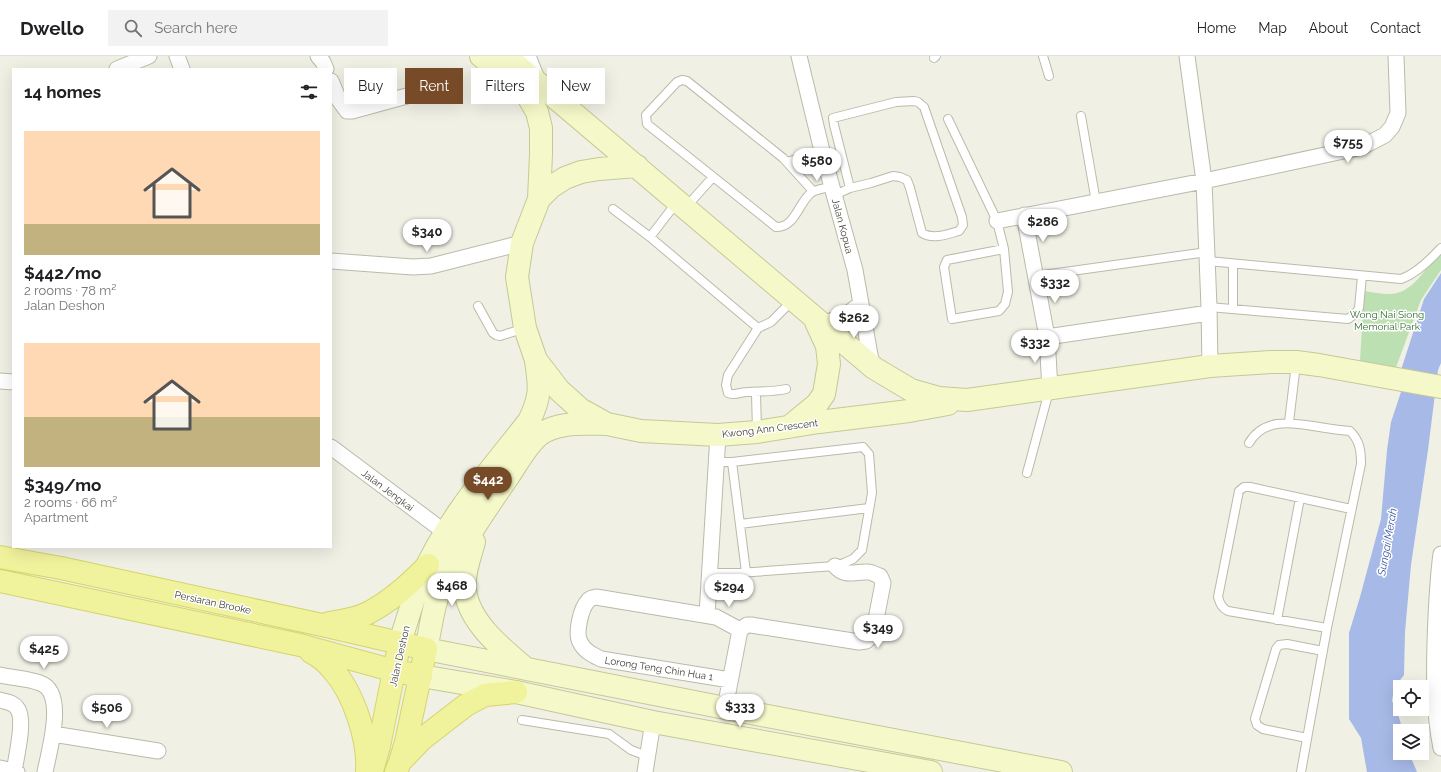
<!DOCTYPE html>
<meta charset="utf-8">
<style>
:root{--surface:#fff;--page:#f2f2f2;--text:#202124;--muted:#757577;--line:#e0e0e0;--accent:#774b27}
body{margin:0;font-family:Raleway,sans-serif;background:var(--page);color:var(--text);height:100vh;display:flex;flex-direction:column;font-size:15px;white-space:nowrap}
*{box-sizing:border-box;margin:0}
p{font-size:13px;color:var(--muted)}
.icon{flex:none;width:22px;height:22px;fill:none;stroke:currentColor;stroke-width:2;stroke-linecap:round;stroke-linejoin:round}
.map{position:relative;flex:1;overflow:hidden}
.sheet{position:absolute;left:12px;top:12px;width:320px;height:480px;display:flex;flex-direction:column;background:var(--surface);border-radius:0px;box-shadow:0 4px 16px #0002}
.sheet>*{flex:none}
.guide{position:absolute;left:344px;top:12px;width:380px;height:36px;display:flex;gap:8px}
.buttons{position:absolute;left:1393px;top:624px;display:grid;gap:8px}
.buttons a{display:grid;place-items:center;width:36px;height:36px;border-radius:0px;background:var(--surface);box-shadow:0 4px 16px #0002;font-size:20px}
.price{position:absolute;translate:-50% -34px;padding:0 9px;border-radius:14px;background:#fff;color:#222;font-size:13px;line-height:26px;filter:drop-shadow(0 1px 2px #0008)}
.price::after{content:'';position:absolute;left:50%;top:24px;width:12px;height:9px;margin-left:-6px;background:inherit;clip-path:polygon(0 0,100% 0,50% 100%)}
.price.current{background:var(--accent);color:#fff}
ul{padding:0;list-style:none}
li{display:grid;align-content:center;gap:8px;height:212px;padding:0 12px}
li span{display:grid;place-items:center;height:124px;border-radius:0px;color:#555}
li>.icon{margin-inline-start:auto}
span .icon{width:72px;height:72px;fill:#fffc;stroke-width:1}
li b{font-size:17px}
h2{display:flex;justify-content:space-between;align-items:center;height:48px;padding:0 12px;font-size:17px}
.chip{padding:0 14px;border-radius:0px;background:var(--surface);box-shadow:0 4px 16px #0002;font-size:14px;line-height:36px}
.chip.current{background:var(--accent);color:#fff}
header{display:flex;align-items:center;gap:24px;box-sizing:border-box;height:56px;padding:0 20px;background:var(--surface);border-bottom:1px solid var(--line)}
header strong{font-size:19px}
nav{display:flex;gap:22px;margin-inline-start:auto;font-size:14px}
.search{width:280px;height:36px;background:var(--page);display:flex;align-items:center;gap:10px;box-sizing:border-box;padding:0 14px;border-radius:0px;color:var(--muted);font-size:15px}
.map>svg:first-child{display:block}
</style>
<header>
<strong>Dwello</strong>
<div class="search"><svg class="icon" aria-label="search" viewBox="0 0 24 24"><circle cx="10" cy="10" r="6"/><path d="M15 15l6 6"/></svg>Search here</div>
<nav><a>Home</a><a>Map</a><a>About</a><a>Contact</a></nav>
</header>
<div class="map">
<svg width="1441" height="716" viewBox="0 0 1441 716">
<rect width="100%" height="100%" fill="#f0f0e5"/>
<!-- green -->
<path fill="#bde0b2" d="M1441 195V214L1421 244 1395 314 1360 305 1364 235C1372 236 1381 238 1389 238 1414 238 1426 210 1441 195Z"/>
<!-- water -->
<path fill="#a7bae7" d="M1441 217V307L1438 314 1428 394 1411 509 1405 576 1404 619 1394 632 1392 645 1398 658 1403 675H1400V697H1409L1417 716H1367L1361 682 1349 663V577L1360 541 1381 463 1387 394 1391 366 1401 336V314L1424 243Z"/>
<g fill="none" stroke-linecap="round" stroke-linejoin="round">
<!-- lane casing -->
<g stroke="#bbbaa9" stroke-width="10">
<path id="lane" d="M1043 0 1049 20
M934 2 936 0
M1081 60 1096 146
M948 63 997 165 1004 193 1008 236 1005 248 999 255 952 263 944 211 947 204 1004 193
M787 106 822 95
M813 135 783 102 687 25 682 24 677 26 646 59 647 68 776 171C795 172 799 146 811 137 816 133 825 132 832 131
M835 139 850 132 871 127 893 120 900 121 907 124 910 132 922 177C933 184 948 178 959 175L963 169 962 161 924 51 918 46 914 45 896 46 833 62 834 69 850 132
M686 151 713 121
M613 153 650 181 758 272 771 266 793 244
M650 181 677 146
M1208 205 1401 223C1416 218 1430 204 1441 192
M1036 220 1207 196
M478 250 493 277 496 279 500 280 525 272
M1209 251 1348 263 1356 257 1359 252 1362 220
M1233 253V208
M758 272 728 319 726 329 728 337C735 340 740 336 747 336 760 335 773 336 786 333
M756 337 757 376
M1289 366 1296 308
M1249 387C1263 363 1289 366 1313 370 1325 372 1338 374 1350 375 1360 385 1361 395 1361 408L1327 572 1301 716
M732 406 746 516
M1027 417 1049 335
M740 468 869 452
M710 517H739L835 510 844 507 853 503 862 494 872 437 869 398 863 391 732 406H717
M1277 564 1300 442
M1327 572 1228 555C1222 552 1220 548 1218 541L1239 435 1244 431H1250L1351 453
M522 664 609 678 631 694 647 700
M1307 682 1263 673 1257 669 1255 663 1276 593 1279 589 1287 588 1323 595"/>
</g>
<!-- street casing -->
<g stroke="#bbbaa9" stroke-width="17">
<path id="street" d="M177 0 182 13
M318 0 323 6 326 13
M528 0 538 25
M799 0 822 95 855 214 870 299 873 312
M1187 0 1204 125 1209 251 1210 310
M117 13 149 0
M331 25 339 44 347 55H352L425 35
M1024 159 1047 281 1050 333
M997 165 1204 125 1362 91 1385 79 1392 71 1398 57 1396 0
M331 205 413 211 431 210 522 187
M821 268C839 263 848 259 861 247
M1047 281 1209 257
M0 325 13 326
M331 391 446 477
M1441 498C1437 527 1436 556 1435 586 1434 622 1434 657 1441 692
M707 559 718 379
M740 574 747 569H751L859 586 866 585 873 579 883 527 880 520C876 519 872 516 868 516 854 515 846 522 835 510
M0 619C13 622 27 622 40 627 67 636 49 695 45 716
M730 624 601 603C593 599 584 595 580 586 575 577 581 552 588 545 590 542 593 542 596 541L716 561 740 574
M0 644C6 646 13 646 17 652 26 663 16 701 14 716
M725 652 740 574
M53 678 158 695
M0 712 17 716
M645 716 653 666"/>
</g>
<!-- secondary casing -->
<g stroke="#c6c897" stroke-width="24">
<path id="secondary" d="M481 0 526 37 537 56 541 72V98L539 143
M506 0 874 312 911 334 939 342 967 344 1210 310 1271 306H1296L1319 309 1441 331
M637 110 599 113 581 116 565 122 551 131 539 143 522 187 517 221 525 272 536 304 559 334 580 353 607 368 641 375 718 379 757 376 819 366 909 355 948 348
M607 368C585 368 558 365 539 379 526 390 517 408 508 421 482 459 454 498 437 542 432 558 430 576 426 593L725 652 1061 716
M789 371 817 348 824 338 829 308 827 290 816 266
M474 486C470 501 463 518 465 534 469 566 501 592 524 611
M400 586C407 565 413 543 421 523 446 464 490 415 529 365 541 341 540 331 536 305
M421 620 516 636 653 666 931 716"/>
</g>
<!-- primary casing -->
<g stroke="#d4d56e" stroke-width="24">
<path id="primary" d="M0 501 61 512 322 569 426 593 406 686 400 706 396 716
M0 525 300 589 395 615 421 620
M329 567C342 565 356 563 368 557 391 545 410 528 428 509
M311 596C319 600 326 606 332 613 354 637 369 684 367 716
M401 705 422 683 466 649 485 639 516 636
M372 715 379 690 397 600"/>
</g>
<!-- lane -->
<use href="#lane" stroke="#fff" stroke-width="8"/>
<!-- street -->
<use href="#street" stroke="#fff" stroke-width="15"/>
<!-- secondary -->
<use href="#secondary" stroke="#f5f8c8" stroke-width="22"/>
<!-- primary -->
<use href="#primary" stroke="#f0f29c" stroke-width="22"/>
</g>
<g text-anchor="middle" stroke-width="3" stroke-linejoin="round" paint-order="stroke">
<!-- street labels -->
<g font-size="10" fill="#424135" stroke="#fff">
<text transform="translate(843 170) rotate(75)" y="4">Jalan Kopua</text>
<text transform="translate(770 372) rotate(-7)" y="4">Kwong Ann Crescent</text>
<text transform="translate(388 434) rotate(37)" y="4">Jalan Jengkai</text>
<text transform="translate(213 546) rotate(12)" y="4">Persiaran Brooke</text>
<text transform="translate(399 600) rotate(-77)" y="4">Jalan Deshon</text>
<text transform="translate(659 612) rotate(9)" y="4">Lorong Teng Chin Hua 1</text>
</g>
<!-- park labels -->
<g font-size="10" fill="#346d30" stroke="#fff">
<text x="1387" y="262">Wong Nai Siong<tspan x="1387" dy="12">Memorial Park</tspan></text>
</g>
<!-- water labels -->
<g font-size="11" font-style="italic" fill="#3b57a1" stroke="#fff">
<text transform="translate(1387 486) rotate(-80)" y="4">Sungai Merah</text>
</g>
</g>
</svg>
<div class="buttons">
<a><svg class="icon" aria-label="locate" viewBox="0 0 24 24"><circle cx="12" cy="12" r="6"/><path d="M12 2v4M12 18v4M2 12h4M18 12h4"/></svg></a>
<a><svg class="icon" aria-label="layers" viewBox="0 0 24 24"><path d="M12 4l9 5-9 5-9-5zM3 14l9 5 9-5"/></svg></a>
</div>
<b class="price" style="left:1348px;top:108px">$755</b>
<b class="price" style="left:817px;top:126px">$580</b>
<b class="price" style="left:1043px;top:187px">$286</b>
<b class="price" style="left:427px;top:197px">$340</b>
<b class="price" style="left:1055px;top:248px">$332</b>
<b class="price" style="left:854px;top:283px">$262</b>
<b class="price" style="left:1035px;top:308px">$332</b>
<b class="price current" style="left:488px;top:445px">$442</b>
<b class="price" style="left:452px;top:551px">$468</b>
<b class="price" style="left:729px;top:552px">$294</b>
<b class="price" style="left:878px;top:593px">$349</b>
<b class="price" style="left:44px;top:614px">$425</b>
<b class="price" style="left:740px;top:672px">$333</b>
<b class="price" style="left:107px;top:673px">$506</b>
<div class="guide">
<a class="chip">Buy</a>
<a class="chip current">Rent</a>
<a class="chip">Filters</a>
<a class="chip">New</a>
</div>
<section class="sheet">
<h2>14 homes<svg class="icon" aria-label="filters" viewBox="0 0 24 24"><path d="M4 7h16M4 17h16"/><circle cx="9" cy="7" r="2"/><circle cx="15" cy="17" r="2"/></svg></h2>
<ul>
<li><span style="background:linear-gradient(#ffd9b3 75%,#c2b280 0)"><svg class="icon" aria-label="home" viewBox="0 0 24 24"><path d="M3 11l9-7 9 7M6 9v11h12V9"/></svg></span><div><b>$442/mo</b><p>2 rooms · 78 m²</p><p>Jalan Deshon</p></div></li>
<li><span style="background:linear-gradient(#ffd9b3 60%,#c2b280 0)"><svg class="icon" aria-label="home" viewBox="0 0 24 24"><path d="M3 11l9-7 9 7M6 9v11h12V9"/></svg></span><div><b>$349/mo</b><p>2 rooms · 66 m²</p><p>Apartment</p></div></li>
</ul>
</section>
</div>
